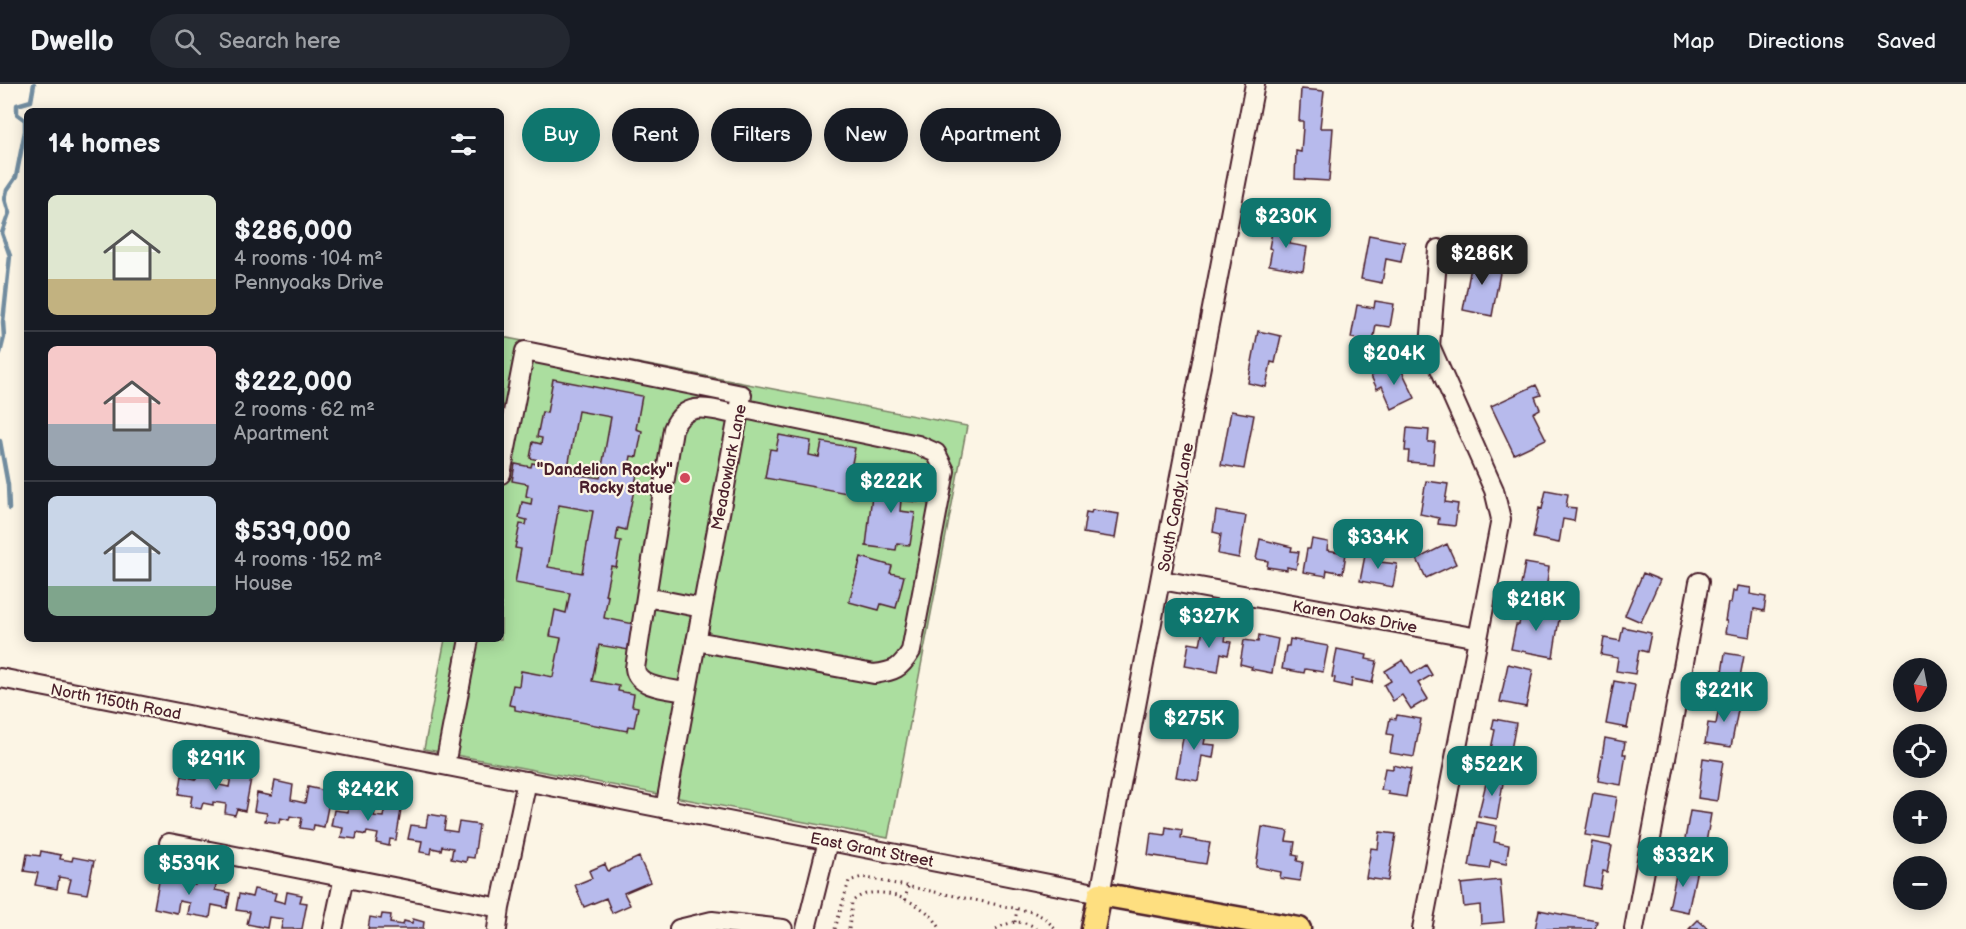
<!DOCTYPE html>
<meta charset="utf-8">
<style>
:root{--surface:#171b24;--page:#242831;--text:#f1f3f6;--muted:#9ea1a6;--line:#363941;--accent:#0f766e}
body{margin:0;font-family:"Balsamiq Sans",sans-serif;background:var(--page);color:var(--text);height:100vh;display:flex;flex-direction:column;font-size:22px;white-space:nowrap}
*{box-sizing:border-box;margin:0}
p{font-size:20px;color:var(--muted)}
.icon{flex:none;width:33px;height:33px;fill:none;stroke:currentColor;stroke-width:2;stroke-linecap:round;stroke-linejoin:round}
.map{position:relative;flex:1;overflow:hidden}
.panel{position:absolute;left:24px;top:24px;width:480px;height:534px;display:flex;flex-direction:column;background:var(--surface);border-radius:9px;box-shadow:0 3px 15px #0003}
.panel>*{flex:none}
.top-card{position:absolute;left:522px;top:24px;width:570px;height:54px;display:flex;gap:12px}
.needle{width:39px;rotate:190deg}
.buttons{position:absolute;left:1893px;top:574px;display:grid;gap:12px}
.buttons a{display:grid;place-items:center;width:54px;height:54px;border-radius:50%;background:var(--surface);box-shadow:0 3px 15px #0003;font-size:30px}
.price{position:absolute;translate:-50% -51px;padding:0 14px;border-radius:12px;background:var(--accent);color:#fff;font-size:20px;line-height:39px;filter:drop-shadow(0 2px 3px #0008)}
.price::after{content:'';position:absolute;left:50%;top:36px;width:18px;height:14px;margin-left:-9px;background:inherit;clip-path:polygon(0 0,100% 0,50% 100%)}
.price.active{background:#222;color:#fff}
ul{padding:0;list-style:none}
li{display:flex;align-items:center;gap:18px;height:150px;padding:0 24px}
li+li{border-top:2px solid var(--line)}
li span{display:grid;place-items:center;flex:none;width:168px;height:120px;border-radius:9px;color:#555}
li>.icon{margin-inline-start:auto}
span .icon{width:72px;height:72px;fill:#fffc;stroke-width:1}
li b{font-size:26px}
h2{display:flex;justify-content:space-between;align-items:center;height:72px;padding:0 24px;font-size:26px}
.tag{padding:0 21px;border-radius:27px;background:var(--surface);box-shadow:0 3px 15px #0003;font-size:21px;line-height:54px}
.tag.active{background:var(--accent);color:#fff}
header{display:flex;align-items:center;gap:36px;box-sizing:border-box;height:84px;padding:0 30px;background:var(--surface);border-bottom:2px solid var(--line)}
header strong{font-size:28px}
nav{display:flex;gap:33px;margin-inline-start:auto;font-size:21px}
.search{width:420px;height:54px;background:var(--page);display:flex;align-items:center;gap:15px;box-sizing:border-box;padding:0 21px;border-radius:33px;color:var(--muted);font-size:22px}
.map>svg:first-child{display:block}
</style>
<header>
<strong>Dwello</strong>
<div class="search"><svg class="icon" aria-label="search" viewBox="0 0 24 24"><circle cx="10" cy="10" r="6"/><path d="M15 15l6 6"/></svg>Search here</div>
<nav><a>Map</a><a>Directions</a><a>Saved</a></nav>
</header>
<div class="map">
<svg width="1966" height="845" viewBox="0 0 1966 845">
<rect width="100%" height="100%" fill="#fcf5e5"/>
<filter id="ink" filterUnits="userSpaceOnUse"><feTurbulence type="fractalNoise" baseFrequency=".0167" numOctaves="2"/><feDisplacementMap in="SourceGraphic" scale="12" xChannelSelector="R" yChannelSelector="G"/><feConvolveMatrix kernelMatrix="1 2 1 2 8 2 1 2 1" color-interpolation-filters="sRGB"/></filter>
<g filter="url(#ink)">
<!-- green -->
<path fill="#abde9f" stroke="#7a7e65" stroke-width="1.5" d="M502 253 967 342 888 754 424 665 445 555H501Z"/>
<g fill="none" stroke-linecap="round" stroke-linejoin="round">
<!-- stream -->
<path stroke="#718c9f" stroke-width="4.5" d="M0 269 4 253 3 238 10 172 2 149 9 129 5 115 7 106 16 93 25 47V36L17 30V21L31 17 34 0
M0 357 8 401 9 425"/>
</g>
<!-- building -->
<path fill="#b7baec" stroke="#4a1f2b" stroke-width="1.5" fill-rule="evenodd" d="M1301 5 1324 7 1320 44H1333L1329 97 1295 95 1296 67 1301 68 1303 43V37H1299Z
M1274 137 1293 141 1290 160 1307 163 1303 187 1269 181 1272 165 1269 164Z
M1369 151 1405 158 1401 178 1386 175 1382 199 1361 195Z
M1473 172 1502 178 1492 232 1463 226Z
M1375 217 1394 220 1390 243 1376 241 1373 258 1351 254 1357 221 1374 224Z
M1258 247 1281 252 1275 279 1271 278 1266 303 1248 299Z
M1398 279 1415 314 1392 325 1382 302 1377 305 1371 292Z
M553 295 642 312 636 345 642 347 637 373 631 372 629 383 638 385 626 446 618 444 616 456 621 457 616 483 611 482 605 511 608 512 604 534 634 540 629 566 599 561 592 597 619 602 618 607 634 610 632 622 638 623 634 643 628 642 627 647 515 626V622L509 621 513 601 519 602 521 587 553 593 561 554 550 552 555 526 566 529 570 509 515 499 521 465 515 464 520 440 526 441 527 436 519 434 522 418 531 420 532 414 526 412 528 400 512 397 515 380 531 383 532 379 537 380 538 376 530 374 533 358 541 360 542 354 537 353 542 328 547 329ZM578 327 611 333 600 394 567 389ZM559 421 593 427 582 489 548 483Z
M1536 301 1541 311 1535 313 1540 325 1533 329 1546 355 1514 370 1491 322Z
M1231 327 1254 331 1244 385 1221 381Z
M1407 344 1429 346 1428 358H1435L1433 380 1408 378 1409 367H1405Z
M779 351 811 357 809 371 819 373 822 358 855 364 852 379 858 380 852 410 765 394 770 365 776 366Z
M874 394 921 400 918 418 901 416 900 427 915 429 910 461 897 460 896 466 866 462Z
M1426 397 1448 400 1445 418 1458 420 1455 442 1438 440 1439 434 1420 430Z
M1546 406 1568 410 1566 423 1576 424 1574 437 1563 435 1559 459 1533 454 1539 424 1542 425Z
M1092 426 1119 430 1115 454 1083 449 1086 428 1091 429Z
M1216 427 1246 432 1239 474 1218 470 1221 450 1213 448Z
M1260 455 1292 463 1291 467 1299 468 1296 485 1287 483V486L1267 483 1268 477 1256 475Z
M1312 455 1328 458 1327 466 1346 469 1343 489 1327 486 1326 492 1303 488 1307 465H1310Z
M1447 460 1456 480 1426 494 1417 475Z
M1366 466 1382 468 1380 478 1397 480 1393 503 1360 497Z
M861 473 892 482 890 489 904 492 896 524 881 520 879 526 849 518Z
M1525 479 1549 483 1547 498 1557 500 1554 519 1519 512Z
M1643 489 1660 496 1641 538 1625 531Z
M1737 502 1751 504 1750 510 1766 513 1764 527 1754 525 1750 553 1725 549 1727 537H1725L1728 519H1731L1733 507H1736Z
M1522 522 1560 529 1553 573 1511 565 1516 541H1519Z
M1204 539 1227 544 1225 557 1231 558 1228 571 1221 569 1218 588 1185 582 1189 559 1200 561Z
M1623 543 1651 549 1647 568 1639 566 1635 590 1616 587 1618 574 1601 571 1604 554 1620 557Z
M1259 551 1278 555 1272 589 1251 585 1252 583 1240 580 1244 556 1258 558Z
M1290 555 1328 562 1323 588 1305 585 1304 589 1282 585 1286 562H1289Z
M1337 565 1367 571 1366 575 1377 577 1372 599 1352 595 1351 603 1334 599 1335 594 1332 593Z
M1725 569 1744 572 1739 598 1742 599 1741 609 1714 604 1716 594 1721 595Z
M1403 576 1412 590 1426 581 1432 591 1418 599 1428 615 1411 625 1402 611 1393 617 1384 601 1391 597 1385 587Z
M1508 580 1533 586 1526 623 1500 618Z
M1614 597 1635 601 1627 644 1606 640Z
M1721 612 1740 616 1731 663 1705 659 1708 639 1716 640Z
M1397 631 1421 635 1414 673 1390 669 1393 651 1387 650 1390 634 1396 635Z
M1494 635 1516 639 1508 682 1488 679 1495 646 1492 645Z
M1186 637 1208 641 1204 660 1215 661 1213 674 1202 672 1198 697 1176 693Z
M1605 654 1625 658 1623 670H1626L1621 701 1598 697Z
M1703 674 1723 677 1717 717 1698 714Z
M1393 681 1411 685 1406 713 1388 710V707L1381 706 1385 684 1393 685Z
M198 684 221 689 219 701 229 703 231 692 251 695 245 727 237 725 235 731 225 729 226 720 213 718V721L203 719 201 725 190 723 192 712 179 710 182 692 196 695Z
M1488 691 1504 693 1497 735 1478 732Z
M275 697 293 701 291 716 305 719 308 703 331 708 324 743 314 741 313 746 300 744 302 734 290 732 289 736 280 734 279 739 265 737 267 729 254 727 257 709 272 712Z
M1593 709 1617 713 1610 755 1585 751Z
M350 715 377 720 374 732 383 733 385 723 401 726 396 756 390 755 389 762 376 759 378 750 367 748 366 751 357 749 356 755 341 753 343 744 331 742 334 726 348 728Z
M1690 727 1711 730 1703 776 1682 772Z
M428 730 446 733 444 746 457 748 459 738 479 741 474 774 467 773 466 778 451 775 453 764 442 762 441 766 432 764 431 770 420 768 422 757 408 755 411 741 426 743Z
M1477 738 1497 742 1494 758 1509 761 1506 780 1491 777 1489 785 1469 782Z
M1166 743 1182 746 1181 754 1210 759 1206 780 1148 771 1151 749 1165 751Z
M1262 743 1288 747 1286 757 1295 758 1293 771 1298 772 1297 777 1303 778 1300 797 1280 794 1281 788 1256 783Z
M1380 748 1396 750 1388 797 1366 794 1371 764 1378 765Z
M1592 758 1612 762 1607 788 1603 787 1600 805 1584 802Z
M41 767 61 771 60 775 72 777 73 773 94 777 87 810 68 807 71 795 59 793 57 805 35 801 38 789 24 787 27 770 40 772Z
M639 773 650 798 624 809 630 821 612 829 606 814 584 823 575 801 592 794 589 787 605 780 608 787Z
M1678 781 1697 785 1688 828 1669 824Z
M173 787 181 788 179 798 195 801 196 794 217 797 215 806 230 809 227 824 212 821 210 834 187 830 189 819 179 817 177 829 154 824 160 791 172 793Z
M1500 796 1504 838 1481 840 1480 821 1464 823 1461 800Z
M254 805 276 809 274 816 285 819 287 808 302 811 300 818 307 819 302 845H281L283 835 269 833 267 844 247 840 250 828 236 826 239 810 252 813Z
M1539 826 1597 837 1595 845H1535Z
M382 830 391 831 390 839 403 841 404 837 412 839 413 835 424 838 423 845H368L370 833 381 835Z
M1698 836 1708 845H1689Z"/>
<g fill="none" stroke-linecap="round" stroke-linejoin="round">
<!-- minor casing -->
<g stroke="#4a1f2b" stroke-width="22">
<path id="minor" d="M501 390 525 267 742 311 665 725
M1161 496 1478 554
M646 513 635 584C637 604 670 605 686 608
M702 524 646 513 673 345C686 314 712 326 738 331
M696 557 874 590C895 587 900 585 911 567L945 387 936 369 918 361 740 324
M0 594 1100 810 1255 0
M445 681 469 555
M169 759 500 824 527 697
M333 845 344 793
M497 845 500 824
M679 845 712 837 783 845
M806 845 828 757
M1422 845 1501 435 1494 406 1430 262 1438 165
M1634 845 1699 498"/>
</g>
<!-- major casing -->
<g stroke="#4a1f2b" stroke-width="27">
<path id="major" d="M1093 845 1100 810 1299 845"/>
</g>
<!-- path -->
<path stroke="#4a1f2b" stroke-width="3" stroke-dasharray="1.5 4.5" stroke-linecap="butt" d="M905 816 908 803
M1015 838 1017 825
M835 845 849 797 862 793 1033 828 1045 834 1055 845
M849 845 852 818C872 798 910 814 929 830 934 834 937 840 941 845
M996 845C1009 837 1025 835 1037 845"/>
<!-- minor -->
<use href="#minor" stroke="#fcf5e5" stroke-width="18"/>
<!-- major -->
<use href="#major" stroke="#fedf80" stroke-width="22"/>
</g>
</g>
<!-- markers -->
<circle fill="#d1495b" stroke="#fcf5e5" stroke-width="2" cx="685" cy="394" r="6"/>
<g text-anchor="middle" stroke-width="4.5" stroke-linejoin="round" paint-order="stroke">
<!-- street labels -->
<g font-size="16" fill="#4a1f2b" stroke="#fcf5e5">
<text transform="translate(728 383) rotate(-79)" y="6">Meadowlark Lane</text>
<text transform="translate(1175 423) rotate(-79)" y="6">South Candy Lane</text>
<text transform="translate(1355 532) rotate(10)" y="6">Karen Oaks Drive</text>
<text transform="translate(116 617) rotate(11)" y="6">North 1150th Road</text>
<text transform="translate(872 765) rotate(11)" y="6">East Grant Street</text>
</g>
<!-- poi labels -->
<g font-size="16" font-weight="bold" fill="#4a1f2b" stroke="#fcf5e5" text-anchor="end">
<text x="673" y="391">"Dandelion Rocky"<tspan x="673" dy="18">Rocky statue</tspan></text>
</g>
</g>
</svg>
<div class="buttons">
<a><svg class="needle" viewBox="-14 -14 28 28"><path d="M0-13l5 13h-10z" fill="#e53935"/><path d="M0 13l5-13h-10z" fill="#9ea1a6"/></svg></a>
<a><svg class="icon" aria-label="locate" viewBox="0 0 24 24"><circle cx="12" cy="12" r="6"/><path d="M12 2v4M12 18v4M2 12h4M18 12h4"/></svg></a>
<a>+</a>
<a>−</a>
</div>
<b class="price" style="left:1286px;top:165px">$230K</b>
<b class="price active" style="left:1482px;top:202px">$286K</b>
<b class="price" style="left:1394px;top:302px">$204K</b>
<b class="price" style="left:891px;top:430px">$222K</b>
<b class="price" style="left:1378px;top:486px">$334K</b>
<b class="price" style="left:1536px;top:548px">$218K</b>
<b class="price" style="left:1209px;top:565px">$327K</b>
<b class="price" style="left:1724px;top:639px">$221K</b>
<b class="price" style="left:1194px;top:667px">$275K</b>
<b class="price" style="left:216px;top:707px">$291K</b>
<b class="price" style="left:1492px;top:713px">$522K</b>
<b class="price" style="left:368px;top:738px">$242K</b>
<b class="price" style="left:1683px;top:804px">$332K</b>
<b class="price" style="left:189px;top:812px">$539K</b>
<div class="top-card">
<a class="tag active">Buy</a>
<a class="tag">Rent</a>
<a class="tag">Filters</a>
<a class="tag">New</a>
<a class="tag">Apartment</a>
</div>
<section class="panel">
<h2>14 homes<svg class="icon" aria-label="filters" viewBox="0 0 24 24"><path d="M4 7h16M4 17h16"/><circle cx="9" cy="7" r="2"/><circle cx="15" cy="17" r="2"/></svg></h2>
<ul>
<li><span style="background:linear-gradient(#dfe7d0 70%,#c2b280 0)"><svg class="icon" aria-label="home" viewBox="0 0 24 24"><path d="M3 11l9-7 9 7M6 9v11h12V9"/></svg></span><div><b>$286,000</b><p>4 rooms · 104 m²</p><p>Pennyoaks Drive</p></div></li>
<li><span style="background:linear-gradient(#f6c9c9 65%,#9aa5b1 0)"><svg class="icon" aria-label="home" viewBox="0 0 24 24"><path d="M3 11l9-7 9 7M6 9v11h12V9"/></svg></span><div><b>$222,000</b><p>2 rooms · 62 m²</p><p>Apartment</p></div></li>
<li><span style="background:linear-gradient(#c9d6e8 75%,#7fa58c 0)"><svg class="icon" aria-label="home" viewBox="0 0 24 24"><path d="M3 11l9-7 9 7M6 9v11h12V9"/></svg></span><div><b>$539,000</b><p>4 rooms · 152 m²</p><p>House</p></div></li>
</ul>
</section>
</div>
